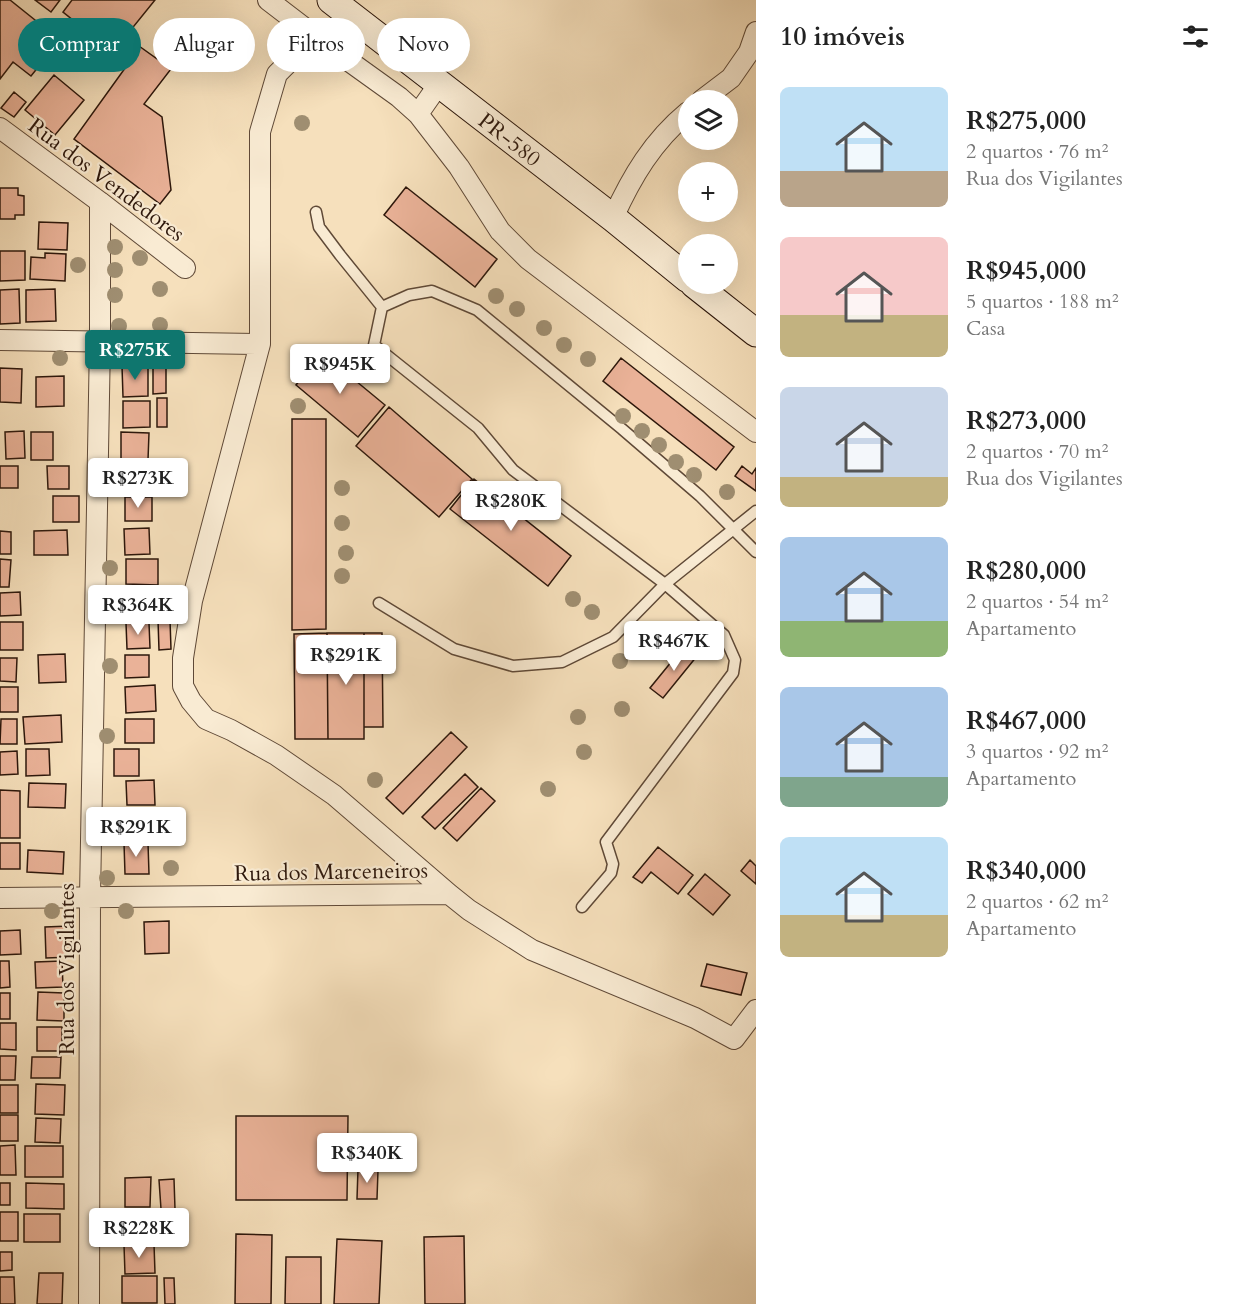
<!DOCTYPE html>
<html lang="pt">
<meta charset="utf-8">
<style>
:root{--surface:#fff;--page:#f2f2f2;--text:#222;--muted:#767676;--accent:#0f766e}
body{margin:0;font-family:Cardo,serif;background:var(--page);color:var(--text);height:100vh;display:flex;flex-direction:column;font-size:22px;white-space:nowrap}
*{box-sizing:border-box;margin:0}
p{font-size:20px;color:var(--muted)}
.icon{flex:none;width:33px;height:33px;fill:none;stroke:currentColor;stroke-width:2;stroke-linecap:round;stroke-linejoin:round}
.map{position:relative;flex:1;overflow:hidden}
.side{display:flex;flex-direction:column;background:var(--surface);width:480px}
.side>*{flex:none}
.hud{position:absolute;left:18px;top:18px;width:570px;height:54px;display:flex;gap:12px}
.buttons{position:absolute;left:678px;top:90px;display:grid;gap:12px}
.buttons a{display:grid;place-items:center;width:60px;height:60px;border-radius:50%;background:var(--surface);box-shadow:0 6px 24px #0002;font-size:30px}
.price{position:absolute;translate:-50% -51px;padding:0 14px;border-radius:6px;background:#fff;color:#222;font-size:20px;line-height:39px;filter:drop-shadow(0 2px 3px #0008)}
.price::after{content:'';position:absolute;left:50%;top:36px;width:18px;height:14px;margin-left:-9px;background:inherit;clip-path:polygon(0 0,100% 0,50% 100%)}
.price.active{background:var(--accent);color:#fff}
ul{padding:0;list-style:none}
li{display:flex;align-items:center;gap:18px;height:150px;padding:0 24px}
li span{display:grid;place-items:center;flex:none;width:168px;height:120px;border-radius:9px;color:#555}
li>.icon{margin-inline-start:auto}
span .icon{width:72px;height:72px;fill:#fffc;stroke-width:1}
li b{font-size:26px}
h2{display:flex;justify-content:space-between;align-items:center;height:72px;padding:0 24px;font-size:26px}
.tag{padding:0 21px;border-radius:27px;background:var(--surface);box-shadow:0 6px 24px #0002;font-size:21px;line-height:54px}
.tag.active{background:var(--accent);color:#fff}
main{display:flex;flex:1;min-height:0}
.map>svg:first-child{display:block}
</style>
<main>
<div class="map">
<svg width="756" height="1304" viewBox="0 0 756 1304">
<rect width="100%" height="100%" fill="#f6e0bc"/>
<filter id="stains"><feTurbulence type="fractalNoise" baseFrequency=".00333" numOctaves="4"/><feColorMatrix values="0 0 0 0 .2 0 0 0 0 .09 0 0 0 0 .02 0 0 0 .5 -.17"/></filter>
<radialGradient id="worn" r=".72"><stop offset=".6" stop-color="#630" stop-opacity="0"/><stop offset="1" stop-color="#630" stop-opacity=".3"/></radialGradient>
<!-- building -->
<path fill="#eab298" stroke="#2d170b" stroke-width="1.5" d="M0 0H10L60 40 31 76 13 62 0 79Z
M35 0H60L51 12Z
M72 0H155L113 52 63 12Z
M132 41 171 69 144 104 162 117 171 190 160 204 74 139 128 64 120 56Z
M54 75 84 100 55 135 25 110Z
M14 92 26 102 14 117 1 108Z
M406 187 497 259 475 287 384 215Z
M0 188H18V195L24 196V215H15V219H0Z
M39 222 68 223 67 250 38 249Z
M0 251H25V280L0 281Z
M45 253 66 254 65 281 30 279 31 257 45 258Z
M19 289 20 323 0 324V290Z
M55 289 56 321 26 322V290Z
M322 353 385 405 358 437 296 385Z
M621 358 734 447 716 470 603 381Z
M166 363V393L153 394V364Z
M148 365V396L123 397 122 366Z
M0 368 22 369 21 403 0 402Z
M64 376V406L36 407V377Z
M157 398H167V427H157Z
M123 401H150V427L123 428Z
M389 407 472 479 439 517 356 446Z
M292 419H326V629L292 630Z
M24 431 25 458 6 459 5 432Z
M31 432H53V460H31Z
M121 432 149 433 148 460H121Z
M0 466H18V488H0Z
M47 466H69V489H48Z
M742 466 752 474 756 468V491L735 476Z
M126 467 148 468V491H125Z
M154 467H169V492H153Z
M474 479 571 556 548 586 450 509Z
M53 496H79V522H53Z
M125 497H152V521H125Z
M149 528 150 554 125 555 124 529Z
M67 530 68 555H34V531Z
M0 531 11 532V554H0Z
M0 559 11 560 9 587H0Z
M126 559H158V585L126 584Z
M125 590H155V616H125Z
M20 592 21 615 0 616V593Z
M158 620H170L171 649 159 650Z
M0 622H23V650H0Z
M126 623H149L150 648 127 649Z
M327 633 328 739H295L294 634Z
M327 633H364V739H328Z
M364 633H382L383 727H364Z
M685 645 697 656 663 698 650 688Z
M65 654 66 682 39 683 38 655Z
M125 655H149V677L125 678Z
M0 658H17L16 682 0 681Z
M155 685 156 711 126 713 125 687Z
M0 687H18V712H0Z
M61 715 62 742 25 744 23 717Z
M1 719H17V744H0Z
M125 719H154V743H125Z
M451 732 467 747 403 814 386 798Z
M26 749H49L50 775 26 776Z
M114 749H139V776H114Z
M17 751 18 774 0 775V752Z
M465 774 478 787 435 829 422 817Z
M154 780 155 805H127L126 781Z
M29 783 66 784 65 808 28 807Z
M481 788 495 801 457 841 443 828Z
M0 790 20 791V838H0Z
M124 812H154L155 839 125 840Z
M0 843H20V869H0Z
M124 843H148L149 874H125Z
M658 847 693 875 678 894 651 872 642 883 633 877Z
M28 850 64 852 63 874 27 872Z
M750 860 756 866V884L741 871Z
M705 874 730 895 713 915 688 894Z
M169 921V953L145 954 144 922Z
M70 926 72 957 46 958 45 927Z
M20 930 21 954 0 955V931Z
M0 961H9L10 987 0 988Z
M62 961 63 987 36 988 35 962Z
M707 964 747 973 741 995 701 986Z
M38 992 64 993V1021L37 1020Z
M0 993H10V1019H0Z
M0 1023H16V1050L0 1049Z
M37 1027H62V1051H37Z
M0 1056H16L15 1080H0Z
M32 1057H61L60 1078H31Z
M36 1084 65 1085 64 1115 35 1114Z
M0 1085H18V1113H0Z
M0 1115H18V1141H0Z
M236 1116H348L347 1200H236Z
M36 1118 61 1119 60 1143 35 1142Z
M15 1145 16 1175H0V1146Z
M25 1146H63V1177H25Z
M358 1169 378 1170 377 1199H357Z
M151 1177 150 1207H125V1178Z
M174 1179 175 1209H161L159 1180Z
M0 1183H10V1205H0Z
M26 1183 64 1184V1209L26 1208Z
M0 1212H18V1241H0Z
M149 1213 150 1242 122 1244 121 1215Z
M24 1214H60V1242H24Z
M163 1215H175L176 1241 164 1242Z
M236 1234 272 1235 271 1304H235Z
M464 1236 465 1304H425L424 1237Z
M337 1239 382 1241 379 1304H334Z
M154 1244 155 1273 125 1274 124 1245Z
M0 1252H12V1270L0 1271Z
M286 1257H321V1304H285Z
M39 1273H63L62 1304H37Z
M122 1276H157V1303H122Z
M0 1277H14L15 1304H0Z
M164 1278H174L175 1304H165Z"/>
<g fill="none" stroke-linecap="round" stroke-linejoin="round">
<!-- service casing -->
<g stroke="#5f4937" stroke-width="13">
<path id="service" d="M316 212 319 227 340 255 382 307 374 345 478 428 513 470 665 584 724 635 735 660 733 673 606 842 613 864 611 873 582 907
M382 307 409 295 432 291 477 310 622 429 700 496 756 552
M379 603 454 649 513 666 562 662 613 637 665 584 756 511"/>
</g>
<!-- minor casing -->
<g stroke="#5f4937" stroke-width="22">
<path id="minor" d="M268 0 328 46 399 97 418 114 459 167 500 231 528 259 756 432
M328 46 292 59 277 74 260 132V344L192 601 183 658V686L191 701 206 719 231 730 276 755 334 795 449 894
M702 100 731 78 749 52 756 32
M418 114 439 84
M0 128 100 202 185 268
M613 218C632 176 653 141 688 112
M0 340 260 344
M0 898 449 894 469 910 532 950 695 1018 734 1039 756 1010
M89 1304 90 897 100 341V202"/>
</g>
<!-- secondary casing -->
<g stroke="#2d170b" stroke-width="29">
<path id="secondary" d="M331 0 613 218 688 279
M694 284 756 333"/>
</g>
<!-- service -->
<use href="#service" stroke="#f9ebd3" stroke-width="10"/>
<!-- minor -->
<use href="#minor" stroke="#f9ebd3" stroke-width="20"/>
<!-- secondary -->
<use href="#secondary" stroke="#f9ebd3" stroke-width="27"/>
</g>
<!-- trees -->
<g fill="#9f8e71">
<circle cx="302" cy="123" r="8"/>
<circle cx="115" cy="247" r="8"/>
<circle cx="140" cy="258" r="8"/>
<circle cx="78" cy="265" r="8"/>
<circle cx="115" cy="270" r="8"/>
<circle cx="160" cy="289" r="8"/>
<circle cx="115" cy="295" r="8"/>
<circle cx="496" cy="296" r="8"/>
<circle cx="517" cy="309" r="8"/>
<circle cx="160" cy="325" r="8"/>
<circle cx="119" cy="326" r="8"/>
<circle cx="544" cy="328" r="8"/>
<circle cx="564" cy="345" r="8"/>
<circle cx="60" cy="358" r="8"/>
<circle cx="588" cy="359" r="8"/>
<circle cx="298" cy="406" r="8"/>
<circle cx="623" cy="416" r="8"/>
<circle cx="642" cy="431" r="8"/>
<circle cx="659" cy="445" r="8"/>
<circle cx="676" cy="462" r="8"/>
<circle cx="694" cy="475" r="8"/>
<circle cx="342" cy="488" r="8"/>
<circle cx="727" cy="492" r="8"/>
<circle cx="342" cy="523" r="8"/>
<circle cx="346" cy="553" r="8"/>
<circle cx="110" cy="568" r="8"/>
<circle cx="342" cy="576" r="8"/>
<circle cx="573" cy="599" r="8"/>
<circle cx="116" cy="601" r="8"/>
<circle cx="592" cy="612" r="8"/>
<circle cx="639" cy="644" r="8"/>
<circle cx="620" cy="661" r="8"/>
<circle cx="110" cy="666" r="8"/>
<circle cx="622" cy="709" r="8"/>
<circle cx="578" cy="717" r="8"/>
<circle cx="107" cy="736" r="8"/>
<circle cx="584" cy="752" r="8"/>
<circle cx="375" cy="780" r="8"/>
<circle cx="548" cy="789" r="8"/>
<circle cx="171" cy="868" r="8"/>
<circle cx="107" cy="878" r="8"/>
<circle cx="52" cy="911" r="8"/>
<circle cx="126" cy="911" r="8"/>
</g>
<g text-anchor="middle" stroke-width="4.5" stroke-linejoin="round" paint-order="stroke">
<!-- street labels -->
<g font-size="22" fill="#2d170b" stroke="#f9ebd3">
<text transform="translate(510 139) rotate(38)" y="8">PR-580</text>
<text transform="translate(107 179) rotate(37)" y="8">Rua dos Vendedores</text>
<text transform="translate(331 871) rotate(-1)" y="8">Rua dos Marceneiros</text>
<text transform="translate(66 969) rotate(-90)" y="8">Rua dos Vigilantes</text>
</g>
</g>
<rect width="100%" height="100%" filter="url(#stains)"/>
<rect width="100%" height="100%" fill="url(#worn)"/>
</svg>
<div class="buttons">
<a><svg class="icon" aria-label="layers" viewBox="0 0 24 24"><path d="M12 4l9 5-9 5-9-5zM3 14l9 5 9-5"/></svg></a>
<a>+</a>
<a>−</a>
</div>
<b class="price active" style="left:135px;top:381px">R$275K</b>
<b class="price" style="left:340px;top:395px">R$945K</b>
<b class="price" style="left:138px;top:509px">R$273K</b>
<b class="price" style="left:511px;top:532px">R$280K</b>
<b class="price" style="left:138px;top:636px">R$364K</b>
<b class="price" style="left:674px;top:672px">R$467K</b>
<b class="price" style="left:346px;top:686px">R$291K</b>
<b class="price" style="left:136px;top:858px">R$291K</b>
<b class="price" style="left:367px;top:1184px">R$340K</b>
<b class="price" style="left:139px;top:1259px">R$228K</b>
<div class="hud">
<a class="tag active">Comprar</a>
<a class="tag">Alugar</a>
<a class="tag">Filtros</a>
<a class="tag">Novo</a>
</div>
</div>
<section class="side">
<h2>10 imóveis<svg class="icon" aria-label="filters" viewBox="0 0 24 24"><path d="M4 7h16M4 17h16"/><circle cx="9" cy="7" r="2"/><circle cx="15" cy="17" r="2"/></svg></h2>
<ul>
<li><span style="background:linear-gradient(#bfe0f5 70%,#b9a48a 0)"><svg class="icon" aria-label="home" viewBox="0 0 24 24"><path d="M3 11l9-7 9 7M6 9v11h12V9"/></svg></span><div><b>R$275,000</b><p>2 quartos · 76 m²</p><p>Rua dos Vigilantes</p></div></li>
<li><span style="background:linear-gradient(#f6c9c9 65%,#c2b280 0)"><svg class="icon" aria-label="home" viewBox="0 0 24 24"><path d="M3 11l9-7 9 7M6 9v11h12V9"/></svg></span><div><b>R$945,000</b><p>5 quartos · 188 m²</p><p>Casa</p></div></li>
<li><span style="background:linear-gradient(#c9d6e8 75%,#c2b280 0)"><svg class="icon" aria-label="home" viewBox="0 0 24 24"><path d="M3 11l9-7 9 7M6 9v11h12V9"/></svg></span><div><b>R$273,000</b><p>2 quartos · 70 m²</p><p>Rua dos Vigilantes</p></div></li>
<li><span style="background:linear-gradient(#a9c7e8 70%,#8fb573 0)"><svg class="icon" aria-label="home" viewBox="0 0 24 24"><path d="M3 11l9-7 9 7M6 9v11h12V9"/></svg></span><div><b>R$280,000</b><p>2 quartos · 54 m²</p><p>Apartamento</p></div></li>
<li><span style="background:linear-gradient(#a9c7e8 75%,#7fa58c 0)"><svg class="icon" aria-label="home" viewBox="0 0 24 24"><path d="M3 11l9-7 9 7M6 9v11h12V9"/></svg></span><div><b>R$467,000</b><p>3 quartos · 92 m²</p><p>Apartamento</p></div></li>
<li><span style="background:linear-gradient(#bfe0f5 65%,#c2b280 0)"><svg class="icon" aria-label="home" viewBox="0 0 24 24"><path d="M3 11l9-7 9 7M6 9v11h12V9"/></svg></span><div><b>R$340,000</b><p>2 quartos · 62 m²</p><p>Apartamento</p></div></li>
</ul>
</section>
</main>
